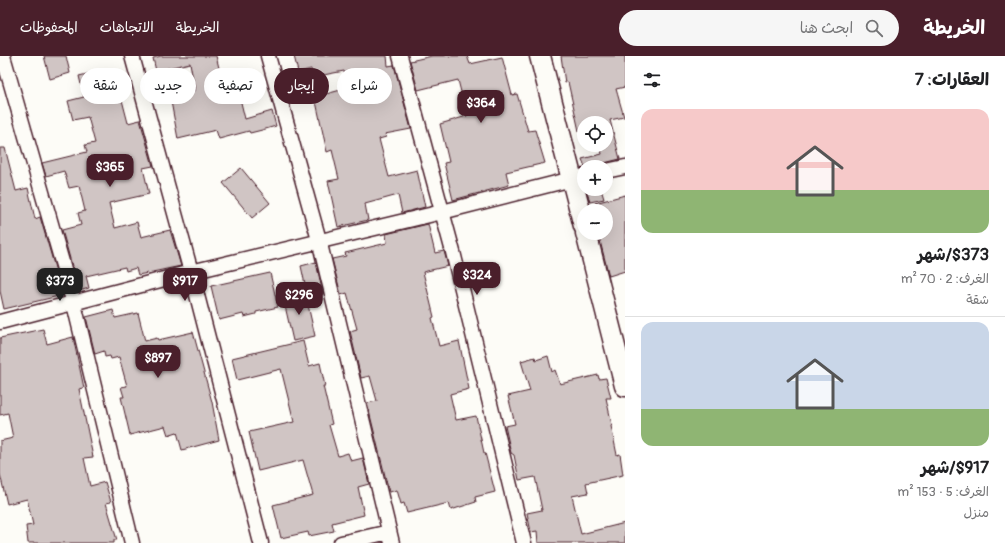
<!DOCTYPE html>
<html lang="ar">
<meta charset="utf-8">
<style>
:root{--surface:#fff;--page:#f6f6f6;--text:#202124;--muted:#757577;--line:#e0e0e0;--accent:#4a1f2b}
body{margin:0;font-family:Pangolin,"Playpen Sans Arabic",sans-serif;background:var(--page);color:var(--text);direction:rtl;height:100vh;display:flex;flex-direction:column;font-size:15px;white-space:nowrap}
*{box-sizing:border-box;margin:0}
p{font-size:13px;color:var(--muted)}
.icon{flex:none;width:22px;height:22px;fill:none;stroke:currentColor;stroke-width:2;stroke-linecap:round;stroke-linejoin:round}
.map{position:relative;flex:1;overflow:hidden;direction:ltr}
.sheet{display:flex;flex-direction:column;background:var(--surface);width:380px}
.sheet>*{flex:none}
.hud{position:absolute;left:12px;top:12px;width:380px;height:36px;direction:rtl;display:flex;gap:8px}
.buttons{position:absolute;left:577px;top:60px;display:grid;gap:8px}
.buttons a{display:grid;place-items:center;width:36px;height:36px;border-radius:50%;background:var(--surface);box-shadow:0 4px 16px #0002;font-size:20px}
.price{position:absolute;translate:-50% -34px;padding:0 9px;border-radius:8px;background:var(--accent);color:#fff;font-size:13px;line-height:26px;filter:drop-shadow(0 1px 2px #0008)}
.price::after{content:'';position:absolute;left:50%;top:24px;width:12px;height:9px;margin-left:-6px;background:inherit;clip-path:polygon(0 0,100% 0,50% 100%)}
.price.selected{background:#222;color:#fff}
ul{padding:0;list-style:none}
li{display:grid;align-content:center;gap:8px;height:212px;padding:0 16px}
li+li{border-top:1px solid var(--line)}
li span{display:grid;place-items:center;height:124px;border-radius:12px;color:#555}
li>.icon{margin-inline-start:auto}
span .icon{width:72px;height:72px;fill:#fffc;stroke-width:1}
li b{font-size:17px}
h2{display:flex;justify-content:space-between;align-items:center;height:48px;padding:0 16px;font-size:17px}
.pill{padding:0 14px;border-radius:18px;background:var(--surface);box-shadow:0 4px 16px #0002;font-size:14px;line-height:36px}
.pill.selected{background:var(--accent);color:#fff}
header{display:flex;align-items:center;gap:24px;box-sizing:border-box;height:56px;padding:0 20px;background:var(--accent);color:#fff}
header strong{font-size:19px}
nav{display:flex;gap:22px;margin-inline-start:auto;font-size:14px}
.search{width:280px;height:36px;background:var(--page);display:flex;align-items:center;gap:10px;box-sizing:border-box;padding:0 14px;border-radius:22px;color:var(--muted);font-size:15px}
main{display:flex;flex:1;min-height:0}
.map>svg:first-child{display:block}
</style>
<header>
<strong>الخريطة</strong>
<div class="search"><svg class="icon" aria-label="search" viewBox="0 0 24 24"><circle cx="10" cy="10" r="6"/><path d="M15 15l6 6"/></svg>ابحث هنا</div>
<nav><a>الخريطة</a><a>الاتجاهات</a><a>المحفوظات</a></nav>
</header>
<main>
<section class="sheet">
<h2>العقارات: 7<svg class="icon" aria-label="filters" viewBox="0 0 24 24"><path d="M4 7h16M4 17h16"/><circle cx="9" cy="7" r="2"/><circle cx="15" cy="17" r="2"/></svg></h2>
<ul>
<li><span style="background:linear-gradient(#f6c9c9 65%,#8fb573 0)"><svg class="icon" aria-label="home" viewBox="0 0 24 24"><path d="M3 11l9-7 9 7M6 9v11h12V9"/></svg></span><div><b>$373/شهر</b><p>الغرف: 2 · 70 m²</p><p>شقة</p></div></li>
<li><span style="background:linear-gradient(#c9d6e8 70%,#8fb573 0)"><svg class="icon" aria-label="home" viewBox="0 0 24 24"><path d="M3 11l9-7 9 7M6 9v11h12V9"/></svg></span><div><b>$917/شهر</b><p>الغرف: 5 · 153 m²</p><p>منزل</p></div></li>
</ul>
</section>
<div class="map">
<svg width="625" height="487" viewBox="0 0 625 487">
<rect width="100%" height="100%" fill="#fdfcf7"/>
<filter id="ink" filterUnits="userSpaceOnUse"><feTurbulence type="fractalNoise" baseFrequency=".025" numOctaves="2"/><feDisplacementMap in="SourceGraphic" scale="8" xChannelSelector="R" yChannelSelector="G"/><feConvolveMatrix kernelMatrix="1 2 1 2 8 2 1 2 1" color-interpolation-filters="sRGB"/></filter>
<g filter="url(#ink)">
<!-- building -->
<path fill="#d0c5c4" stroke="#4a1f2b" d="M44 0H66L70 17 50 23Z
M161 0H216L223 28 236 26 245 63 272 55 276 70 262 74 250 77 249 75 219 83 216 74 178 83 170 40 195 34 190 7 156 15 153 2Z
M294 0H387L388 10 394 9 411 73 385 78 386 81 379 83 389 121 417 114 425 151 402 157 398 139 365 148 368 164 338 171 328 125 339 123 332 94 327 96 315 41 348 32 344 15 313 21 311 13 298 16Z
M432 0H467L470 8 502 1 512 39 517 38 528 75 535 74 545 107 506 116 509 129 453 144 444 107 449 106 440 68 467 60 458 24 418 34 410 5Z
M561 0H625V31L616 33 624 61 610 64 620 103 604 107 599 111H585L582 103 602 98 600 89H606V67H584V74L579 75 568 26 565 27Z
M104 14 106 24 116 21 128 67 140 64 153 110 143 112 149 138 109 147 115 172 137 166 141 181 170 174 181 210 138 219 136 212 126 215 125 211 86 220 89 232 79 235 62 174 81 169 78 157 85 155 79 130 69 132 64 115 46 120 42 107 87 96 85 89 95 87 88 61 73 64 68 45 84 41 79 20Z
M0 92H5L16 135 28 132 35 163 40 161 63 239 4 253 0 235Z
M241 112 270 147 252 162 223 127Z
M586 133H601L604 143 590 146Z
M625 139V215L609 220 598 177H606V155H597L595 147Z
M428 168 435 197 444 195 448 210 423 216 434 261 432 262 439 290 459 285 469 333 450 338 456 364 476 360 484 397H485L495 436 475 441 476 446 451 454 449 447 407 457 404 447 401 448 397 434 389 436 367 347 377 345 370 320 361 322 350 275 357 273 347 237 341 239 332 203 346 200 345 197 387 187 386 178Z
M316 206 323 238 308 242 301 210Z
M270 217 278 251 256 256V258L244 261 243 258 219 264 211 230Z
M305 236 315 280 293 285 283 241Z
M113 254 115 262 138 257 145 285 157 282 158 284 193 276 212 346 219 384 182 394 177 376 168 379 165 370 130 379 121 341H124L121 331 127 330 119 301 111 303 110 300 105 301 104 295 95 298 86 261Z
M43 273 47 288 73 281 84 332 79 333 93 401 84 402 90 430 105 426 111 446 106 447 117 484H114V487H28L26 470 33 469 27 443 7 448 0 418V385L13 382 8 357 0 359V282Z
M303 285 309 310 320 307 325 330H323L332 368 329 369 338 400 348 397 351 405 363 402 369 428 358 431 364 459 332 467 334 475 309 480 308 476 281 482 273 449 313 439 303 404 258 415 249 376 294 366 281 313 237 324 232 302Z
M548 300 552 316 555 314 560 328 598 319 599 323 606 322 611 342H606L612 369 611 370 617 399 620 398 623 419 586 427 588 437 572 440 581 478 625 467V487H538L537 475 531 476 527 457 542 454 535 421 519 424 514 399 511 397 505 370 515 368 508 340 530 335 521 305 535 301 536 304Z"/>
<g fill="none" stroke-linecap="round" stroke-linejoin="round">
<!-- street casing -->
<g stroke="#4a1f2b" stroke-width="17">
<path id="street" d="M3 0 74 248 132 487
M132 0 191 216 261 487
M268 0 319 184 392 487
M400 0 453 196 524 487
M606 115 625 111
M0 266 191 216 442 156 584 120
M341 487 389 476"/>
</g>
<!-- secondary casing -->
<g stroke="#4a1f2b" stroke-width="23">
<path id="secondary" d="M540 0 584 170
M586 177 625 330"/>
</g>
<!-- street -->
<use href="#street" stroke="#fdfcf7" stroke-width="14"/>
<!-- secondary -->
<use href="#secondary" stroke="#fdfcf7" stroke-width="20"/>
</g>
</g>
</svg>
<div class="buttons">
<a><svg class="icon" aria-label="locate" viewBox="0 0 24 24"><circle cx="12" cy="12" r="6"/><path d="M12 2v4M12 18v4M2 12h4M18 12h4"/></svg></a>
<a>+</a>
<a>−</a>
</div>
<b class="price" style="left:481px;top:68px">$364</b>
<b class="price" style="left:110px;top:132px">$365</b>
<b class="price" style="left:477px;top:240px">$324</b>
<b class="price selected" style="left:60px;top:246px">$373</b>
<b class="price" style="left:185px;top:246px">$917</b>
<b class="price" style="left:299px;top:260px">$296</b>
<b class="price" style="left:158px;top:323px">$897</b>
<div class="hud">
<a class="pill">شراء</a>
<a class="pill selected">إيجار</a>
<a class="pill">تصفية</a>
<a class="pill">جديد</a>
<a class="pill">شقة</a>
</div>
</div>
</main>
